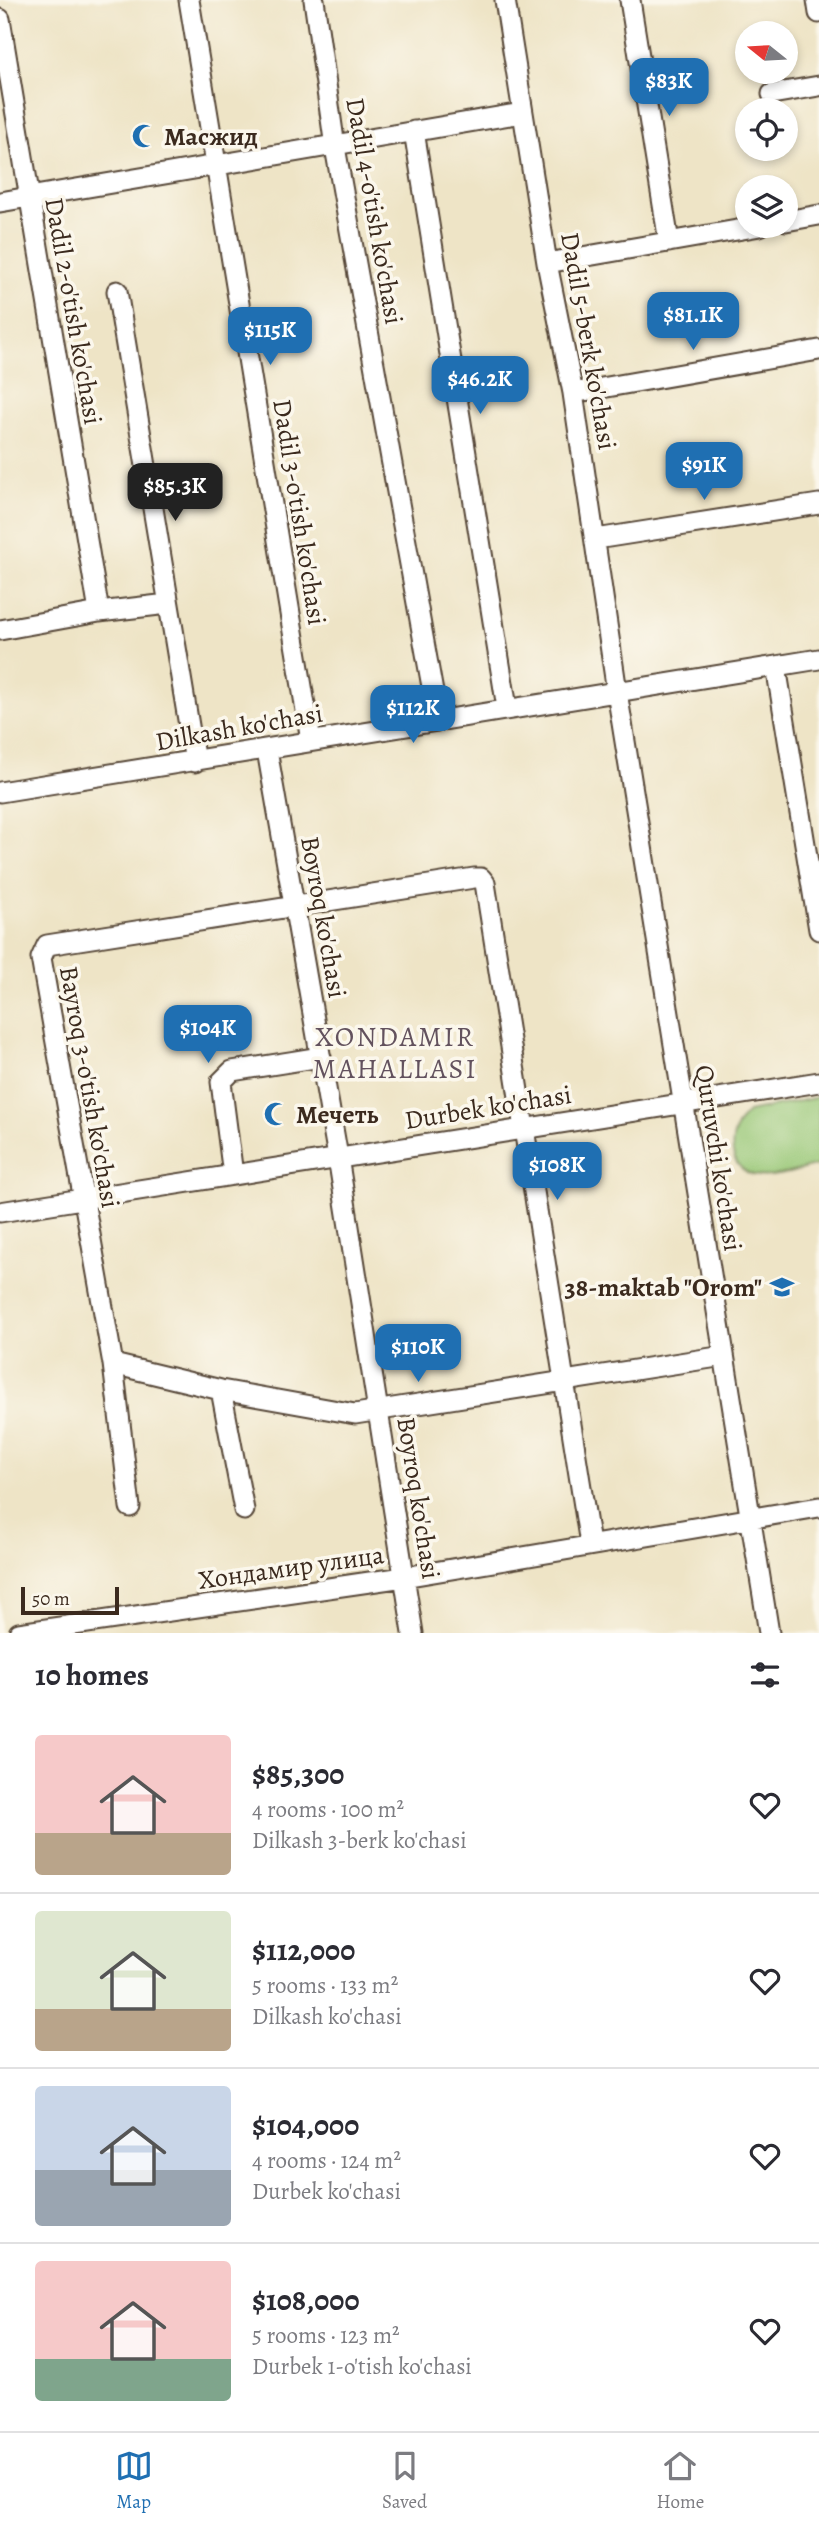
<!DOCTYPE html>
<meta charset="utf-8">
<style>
:root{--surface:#fff;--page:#f2f2f3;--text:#2b2b33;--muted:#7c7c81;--line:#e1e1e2;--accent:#1f6fb2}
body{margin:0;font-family:Alegreya,serif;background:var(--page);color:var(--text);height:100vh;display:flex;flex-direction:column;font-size:26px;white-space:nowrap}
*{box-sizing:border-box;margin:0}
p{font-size:23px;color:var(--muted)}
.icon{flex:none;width:38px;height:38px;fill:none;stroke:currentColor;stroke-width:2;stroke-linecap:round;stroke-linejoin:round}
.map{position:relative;height:1633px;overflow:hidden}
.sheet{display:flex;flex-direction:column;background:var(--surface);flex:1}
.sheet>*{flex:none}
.needle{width:46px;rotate:288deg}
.controls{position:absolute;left:735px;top:21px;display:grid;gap:14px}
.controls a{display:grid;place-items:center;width:63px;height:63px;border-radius:50%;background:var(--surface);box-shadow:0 4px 10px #0003;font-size:35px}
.scale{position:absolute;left:21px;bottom:18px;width:98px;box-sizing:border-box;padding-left:7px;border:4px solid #3b2a1e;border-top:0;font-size:19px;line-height:24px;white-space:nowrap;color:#3b2a1e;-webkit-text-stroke:5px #fbf7ec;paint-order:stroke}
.price{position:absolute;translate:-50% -60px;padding:0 16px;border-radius:14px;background:var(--accent);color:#fff;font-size:23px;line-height:46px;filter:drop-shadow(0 2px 4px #0008)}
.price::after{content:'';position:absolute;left:50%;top:42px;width:21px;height:16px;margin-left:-10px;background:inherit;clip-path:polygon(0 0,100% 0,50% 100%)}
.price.current{background:#222;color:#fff}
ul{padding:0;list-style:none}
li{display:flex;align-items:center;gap:21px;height:175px;padding:0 35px}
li+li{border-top:2px solid var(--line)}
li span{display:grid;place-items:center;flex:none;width:196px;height:140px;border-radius:7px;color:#555}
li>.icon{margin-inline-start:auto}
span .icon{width:84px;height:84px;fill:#fffc;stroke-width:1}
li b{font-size:30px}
h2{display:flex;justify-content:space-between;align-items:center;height:84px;padding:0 35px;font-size:30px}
.dock{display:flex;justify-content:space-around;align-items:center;height:98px;border-top:2px solid var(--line);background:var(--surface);font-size:19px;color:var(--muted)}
.dock a{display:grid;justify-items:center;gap:4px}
.dock .current{color:var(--accent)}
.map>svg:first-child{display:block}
</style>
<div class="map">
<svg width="819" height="1633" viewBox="0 0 819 1633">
<rect width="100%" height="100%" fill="#fbf7ec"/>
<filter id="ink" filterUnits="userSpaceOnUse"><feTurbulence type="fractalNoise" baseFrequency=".0143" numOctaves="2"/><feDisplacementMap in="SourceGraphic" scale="14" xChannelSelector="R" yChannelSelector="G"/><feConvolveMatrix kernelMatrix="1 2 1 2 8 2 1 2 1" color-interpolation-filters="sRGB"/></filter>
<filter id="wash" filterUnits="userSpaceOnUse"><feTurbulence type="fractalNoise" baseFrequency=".00686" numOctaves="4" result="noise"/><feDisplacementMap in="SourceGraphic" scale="28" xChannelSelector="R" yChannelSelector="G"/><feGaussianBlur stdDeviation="1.57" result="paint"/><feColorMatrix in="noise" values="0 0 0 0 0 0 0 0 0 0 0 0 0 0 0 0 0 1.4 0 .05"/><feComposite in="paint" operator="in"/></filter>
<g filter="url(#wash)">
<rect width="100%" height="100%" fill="#eee4c6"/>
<!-- green -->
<path fill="#98c776" stroke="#6a784a" stroke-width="2" d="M819 1097V1165C802 1168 776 1179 759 1176 724 1171 727 1130 748 1112Z"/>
</g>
<g filter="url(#ink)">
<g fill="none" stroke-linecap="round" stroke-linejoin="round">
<!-- minor casing -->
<g stroke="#564637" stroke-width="23">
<path id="minor" d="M189 0 311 741
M314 0 335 147 438 720
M505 0 547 263 573 393 617 692 769 1633
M630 0 669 242
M817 0 819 13
M0 19 99 612
M772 94 819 86
M414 131 507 708
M0 202 522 113
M786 221 819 215
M547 263 760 226
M117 291 195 762
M573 393 819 350
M596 539 819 504
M0 630 99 612 168 604
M776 666 819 930
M267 750 338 1157 413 1633
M0 792 819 659
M233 1175 221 1082 232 1071 321 1057
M0 1212 819 1082
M113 1364 221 1390 355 1414 724 1356
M221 1390 244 1510
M130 1507 113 1364 41 958 47 945 474 878H481L485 883 590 1544
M19 1633 404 1577 819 1507"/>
</g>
<!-- minor -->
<use href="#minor" stroke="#fff" stroke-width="19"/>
</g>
</g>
<!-- icons -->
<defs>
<g id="mosque-bare" transform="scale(1.89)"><path d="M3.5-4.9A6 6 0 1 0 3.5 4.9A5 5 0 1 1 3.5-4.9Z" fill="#1f6fb2" stroke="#fbf7ec" stroke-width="2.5" paint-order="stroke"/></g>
<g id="school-bare" transform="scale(1.89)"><path d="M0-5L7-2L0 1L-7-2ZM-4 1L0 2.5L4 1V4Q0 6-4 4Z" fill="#1f6fb2" stroke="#fbf7ec" stroke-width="2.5" paint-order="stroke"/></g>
</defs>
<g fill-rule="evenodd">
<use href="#mosque-bare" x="144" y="136"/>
<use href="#mosque-bare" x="276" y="1114"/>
<use href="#school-bare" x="782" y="1287"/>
</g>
<g text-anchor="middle" stroke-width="7" stroke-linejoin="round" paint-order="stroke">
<!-- poi labels -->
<g font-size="26" font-weight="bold" fill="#3b2a1e" stroke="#fbf7ec" text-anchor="start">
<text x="164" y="145">Масжид</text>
<text x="296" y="1123">Мечеть</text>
<text x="762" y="1296" text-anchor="end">38-maktab "Orom"</text>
</g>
<!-- street labels -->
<g font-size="26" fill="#3b2a1e" stroke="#fbf7ec">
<text transform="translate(375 211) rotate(80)" y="9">Dadil 4-o'tish ko'chasi</text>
<text transform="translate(74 311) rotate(80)" y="9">Dadil 2-o'tish ko'chasi</text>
<text transform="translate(589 341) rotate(80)" y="9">Dadil 5-berk ko'chasi</text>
<text transform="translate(300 512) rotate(81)" y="9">Dadil 3-o'tish ko'chasi</text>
<text transform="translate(239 727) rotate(-10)" y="9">Dilkash ko'chasi</text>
<text transform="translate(324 917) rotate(80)" y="9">Boyroq ko'chasi</text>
<text transform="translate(90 1087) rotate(80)" y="9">Bayroq 3-o'tish ko'chasi</text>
<text transform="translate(488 1107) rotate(-9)" y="9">Durbek ko'chasi</text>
<text transform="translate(719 1158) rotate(81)" y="9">Quruvchi ko'chasi</text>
<text transform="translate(419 1498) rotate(81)" y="9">Boyroq ko'chasi</text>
<text transform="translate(291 1567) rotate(-8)" y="9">Хондамир улица</text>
</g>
<!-- neighbourhood labels -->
<g font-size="28" letter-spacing="2" fill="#63525e" stroke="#fbf7ec">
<text x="395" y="1046">XONDAMIR<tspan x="395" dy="32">MAHALLASI</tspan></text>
</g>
</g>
</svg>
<div class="controls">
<a><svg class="needle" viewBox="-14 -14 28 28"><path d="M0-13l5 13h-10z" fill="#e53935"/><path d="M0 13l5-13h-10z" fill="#7c7c81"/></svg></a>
<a><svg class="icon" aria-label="locate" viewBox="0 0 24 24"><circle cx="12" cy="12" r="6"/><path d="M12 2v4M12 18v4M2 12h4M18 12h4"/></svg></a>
<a><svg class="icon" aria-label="layers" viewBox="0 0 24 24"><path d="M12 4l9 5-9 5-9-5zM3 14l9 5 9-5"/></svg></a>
</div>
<div class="scale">50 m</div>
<b class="price" style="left:669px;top:118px">$83K</b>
<b class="price" style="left:693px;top:352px">$81.1K</b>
<b class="price" style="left:270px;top:367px">$115K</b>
<b class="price" style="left:480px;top:416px">$46.2K</b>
<b class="price" style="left:704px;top:502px">$91K</b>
<b class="price current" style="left:175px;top:523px">$85.3K</b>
<b class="price" style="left:413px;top:745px">$112K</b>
<b class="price" style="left:208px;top:1065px">$104K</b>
<b class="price" style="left:557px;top:1202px">$108K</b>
<b class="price" style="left:418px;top:1384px">$110K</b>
</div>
<section class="sheet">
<h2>10 homes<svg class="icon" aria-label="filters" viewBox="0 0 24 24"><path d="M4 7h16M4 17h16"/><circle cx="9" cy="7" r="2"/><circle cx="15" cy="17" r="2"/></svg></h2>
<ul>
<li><span style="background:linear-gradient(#f6c9c9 70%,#b9a48a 0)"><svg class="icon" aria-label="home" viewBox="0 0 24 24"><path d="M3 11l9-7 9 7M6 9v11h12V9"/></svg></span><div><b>$85,300</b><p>4 rooms · 100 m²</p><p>Dilkash 3-berk ko'chasi</p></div><svg class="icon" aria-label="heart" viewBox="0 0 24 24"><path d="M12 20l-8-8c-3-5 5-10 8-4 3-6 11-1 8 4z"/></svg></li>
<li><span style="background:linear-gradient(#dfe7d0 70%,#b9a48a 0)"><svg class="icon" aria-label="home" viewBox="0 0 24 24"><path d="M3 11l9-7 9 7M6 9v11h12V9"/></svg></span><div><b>$112,000</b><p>5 rooms · 133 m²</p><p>Dilkash ko'chasi</p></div><svg class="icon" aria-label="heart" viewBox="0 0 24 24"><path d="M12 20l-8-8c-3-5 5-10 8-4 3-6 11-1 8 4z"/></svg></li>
<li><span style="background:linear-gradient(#c9d6e8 60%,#9aa5b1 0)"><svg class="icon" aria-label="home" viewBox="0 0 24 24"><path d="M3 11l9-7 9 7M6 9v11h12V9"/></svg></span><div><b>$104,000</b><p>4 rooms · 124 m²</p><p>Durbek ko'chasi</p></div><svg class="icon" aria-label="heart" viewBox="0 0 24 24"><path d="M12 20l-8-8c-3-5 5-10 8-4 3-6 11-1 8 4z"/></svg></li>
<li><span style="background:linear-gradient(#f6c9c9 70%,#7fa58c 0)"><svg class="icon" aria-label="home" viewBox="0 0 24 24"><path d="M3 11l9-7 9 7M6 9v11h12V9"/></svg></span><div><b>$108,000</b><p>5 rooms · 123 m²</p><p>Durbek 1-o'tish ko'chasi</p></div><svg class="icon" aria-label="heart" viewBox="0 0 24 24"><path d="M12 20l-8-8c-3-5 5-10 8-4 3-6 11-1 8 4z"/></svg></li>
</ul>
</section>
<nav class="dock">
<a class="current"><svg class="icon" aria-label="map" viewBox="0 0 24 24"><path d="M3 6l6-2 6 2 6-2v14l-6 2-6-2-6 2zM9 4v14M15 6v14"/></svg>Map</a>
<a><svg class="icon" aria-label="saved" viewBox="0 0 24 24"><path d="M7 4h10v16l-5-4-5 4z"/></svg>Saved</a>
<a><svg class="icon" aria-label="home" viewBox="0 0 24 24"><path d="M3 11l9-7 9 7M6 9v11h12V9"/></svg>Home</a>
</nav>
